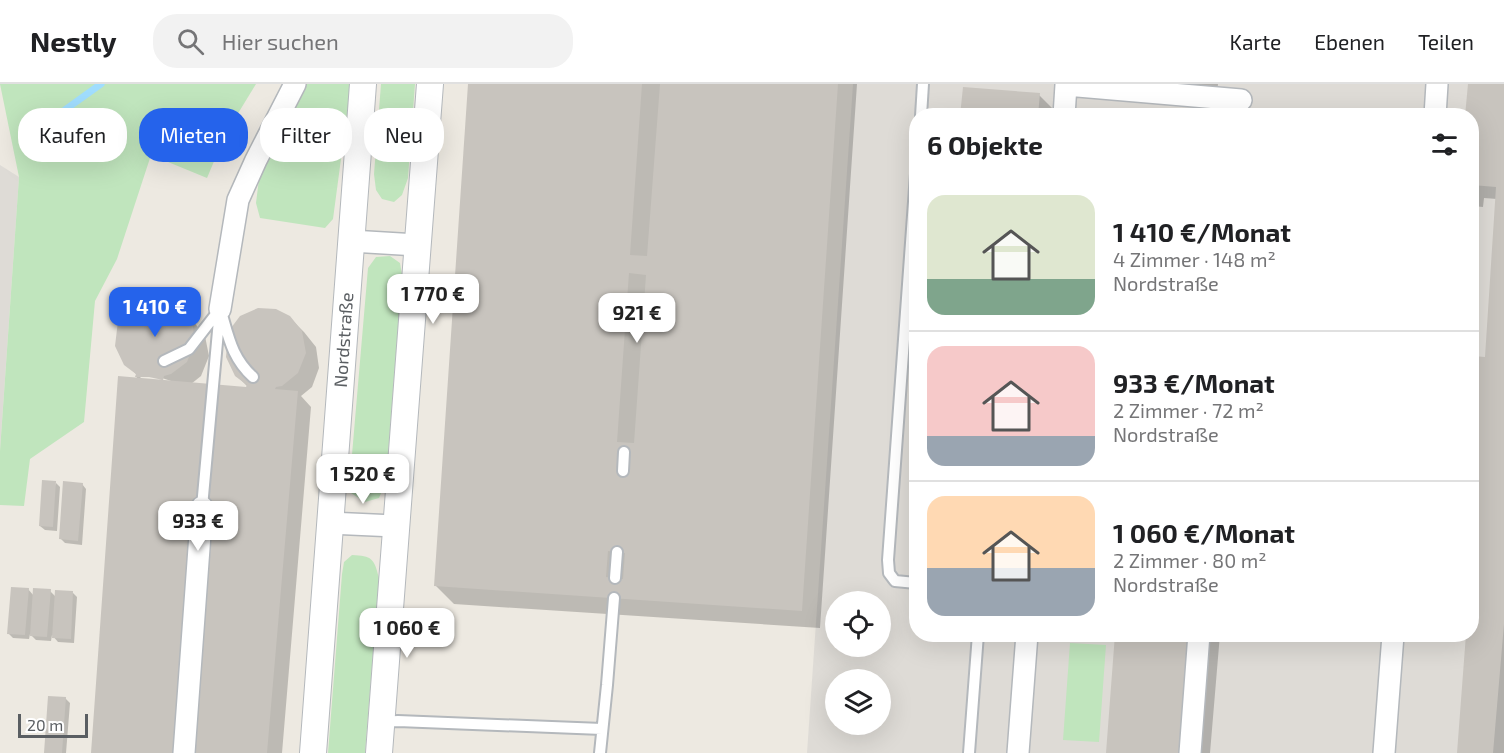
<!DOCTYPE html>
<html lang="de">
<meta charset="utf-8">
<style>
:root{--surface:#fff;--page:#f2f2f2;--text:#202124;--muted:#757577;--line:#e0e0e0;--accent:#2563eb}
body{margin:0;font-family:"Exo 2",sans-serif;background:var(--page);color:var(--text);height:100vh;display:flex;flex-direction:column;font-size:22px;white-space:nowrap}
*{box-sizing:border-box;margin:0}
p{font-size:20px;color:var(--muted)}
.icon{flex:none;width:33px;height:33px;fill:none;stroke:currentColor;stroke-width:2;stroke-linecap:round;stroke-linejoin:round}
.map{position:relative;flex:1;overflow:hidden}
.panel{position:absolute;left:909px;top:24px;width:570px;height:534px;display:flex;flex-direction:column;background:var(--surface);border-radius:24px;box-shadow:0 6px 24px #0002}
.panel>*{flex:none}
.hud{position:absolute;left:18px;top:24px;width:570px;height:54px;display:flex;gap:12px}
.controls{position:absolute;left:825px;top:507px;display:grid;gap:12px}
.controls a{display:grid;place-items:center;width:66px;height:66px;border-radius:50%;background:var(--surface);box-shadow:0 6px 24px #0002;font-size:30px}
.scale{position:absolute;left:18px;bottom:15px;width:70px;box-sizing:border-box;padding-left:6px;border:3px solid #5a5e62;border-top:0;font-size:16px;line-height:21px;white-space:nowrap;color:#5a5e62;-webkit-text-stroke:4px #fff;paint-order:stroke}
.price{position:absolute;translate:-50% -51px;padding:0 14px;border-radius:12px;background:#fff;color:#222;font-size:20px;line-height:39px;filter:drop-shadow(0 2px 3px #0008)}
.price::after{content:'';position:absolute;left:50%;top:36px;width:18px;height:14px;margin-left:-9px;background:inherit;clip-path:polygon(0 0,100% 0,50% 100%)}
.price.selected{background:var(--accent);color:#fff}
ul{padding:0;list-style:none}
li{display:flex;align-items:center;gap:18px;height:150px;padding:0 18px}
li+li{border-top:2px solid var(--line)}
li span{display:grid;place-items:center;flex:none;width:168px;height:120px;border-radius:18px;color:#555}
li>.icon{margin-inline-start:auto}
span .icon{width:72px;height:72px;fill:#fffc;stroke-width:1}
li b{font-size:26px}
h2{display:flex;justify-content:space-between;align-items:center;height:72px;padding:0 18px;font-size:26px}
.tag{padding:0 21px;border-radius:24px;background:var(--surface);box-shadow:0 6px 24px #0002;font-size:21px;line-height:54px}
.tag.selected{background:var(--accent);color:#fff}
header{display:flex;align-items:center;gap:36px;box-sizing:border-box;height:84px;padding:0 30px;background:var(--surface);border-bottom:2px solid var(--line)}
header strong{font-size:28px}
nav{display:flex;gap:33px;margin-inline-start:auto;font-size:21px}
.search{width:420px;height:54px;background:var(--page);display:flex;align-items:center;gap:15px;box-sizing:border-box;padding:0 21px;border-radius:24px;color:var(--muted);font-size:22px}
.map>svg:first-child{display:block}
</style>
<header>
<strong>Nestly</strong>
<div class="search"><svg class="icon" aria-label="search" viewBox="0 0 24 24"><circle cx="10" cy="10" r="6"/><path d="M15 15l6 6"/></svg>Hier suchen</div>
<nav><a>Karte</a><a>Ebenen</a><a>Teilen</a></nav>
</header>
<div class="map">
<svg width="1504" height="669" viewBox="0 0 1504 669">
<rect width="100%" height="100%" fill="#ede9e1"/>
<!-- industrial -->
<path fill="#dedbd6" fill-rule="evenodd" d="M853 0H1504V669H807ZM916 32H1472V550H916ZM836 518H880V562H836ZM836 596H880V640H836Z
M0 81 19 93 0 366Z"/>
<!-- green -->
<path fill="#c0e5bd" d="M0 0H256L226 49 207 94 151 71 117 175 95 217 84 338 30 375 24 422 0 421V367L19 93Z
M306 0H351L333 135 325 144 260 134 256 119 259 95 284 35Z
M381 0H415L408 94 402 111 394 118 382 115 376 106 374 90Z
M390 172 400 179 402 191 386 397 379 414 365 418 351 409 350 394 368 184 376 173Z
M352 471C372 472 374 474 379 494L365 669H328L342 490 344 478Z
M1070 559 1106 561 1099 658 1063 656Z"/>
<!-- shadow -->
<path fill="#0003" fill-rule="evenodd" d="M469 0H857L820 544 454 520 436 502Z
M1154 0H1218L1217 10Z
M1469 0H1504V669H1458L1472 550V274L1486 275 1497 115 1484 114 1483 123 1472 122V32Z
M1039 11 1060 32H962Z
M178 222 193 237 205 252 209 272 201 292 191 300 250 305 236 291 289 233 304 248 316 263 319 284 312 303 301 312 311 323 282 669H92L137 291 126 280ZM141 292H156L171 297 170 298 140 295Z
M56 399 60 403 57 447 45 446 40 442Z
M82 400 86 405 82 461 65 459 61 455Z
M28 505 34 512 50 507 56 513 73 509 77 513 74 559 58 558 52 551 51 557 36 556 30 550 29 555 13 554 9 550Z
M1117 550H1220L1210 669H1107Z
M65 614 70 619 66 669H46Z"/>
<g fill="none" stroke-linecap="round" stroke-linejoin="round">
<!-- stream -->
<path stroke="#a0ddfe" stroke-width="7" d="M62 28 101 0"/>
</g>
<!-- building -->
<path fill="#c8c4be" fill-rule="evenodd" d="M468 0H642L630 171 647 172 660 0H838L802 527 434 502ZM629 189 646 191 634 359 617 358ZM608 467 625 469 623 495 606 493Z
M1468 0H1504V540L1493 669H1457L1466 550H1472V272L1485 273 1496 103 1472 101V32H1465Z
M963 3 1040 9 1038 32H960Z
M1262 24 1329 30V32H1261Z
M147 213 165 214 179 221 192 236 195 258 187 278 171 290 164 292 163 296 149 293H135L136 290 124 281 115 262 118 237 130 221Z
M258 224 276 225 290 232 302 247 306 269 298 289 282 302 276 303 275 305 298 307 267 669H91L118 292 246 303 247 301 235 292 226 273 228 248 240 232Z
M42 396 56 397 53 443 39 442Z
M63 397 83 399 78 457 59 455Z
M11 503 29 504 25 551 7 550Z
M33 504 51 505 47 553 30 552Z
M55 506 73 507 71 555 52 554Z
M1115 550H1190L1180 669H1106Z
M48 612 66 613 62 669H44Z"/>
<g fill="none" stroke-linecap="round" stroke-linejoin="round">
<!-- service casing -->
<g stroke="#b4b8bc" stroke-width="14">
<path id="service" d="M921 32 923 0
M916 90 888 476 889 489 895 497 916 499
M222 231C229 255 233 275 253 293
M164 277 189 265 220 225
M623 387 624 368
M202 423 220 225
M615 494 617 468
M381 638 398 637 602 645
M600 669 607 601 614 514
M969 669 978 550"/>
</g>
<!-- minor casing -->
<g stroke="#b4b8bc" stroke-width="24">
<path id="minor" d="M1064 32 1066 1 1241 16
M1435 32 1437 0
M351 157 417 161
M220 225 238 116 256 76 295 0
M329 439 395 442
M184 669 202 423
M1018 669 1027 550
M1190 669 1199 550
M1384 669 1393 551"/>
</g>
<!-- tertiary casing -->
<g stroke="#b4b8bc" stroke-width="28">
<path id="tertiary" d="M313 669 363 0
M379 669 430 0"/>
</g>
<!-- service -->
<use href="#service" stroke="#fff" stroke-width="10"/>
<!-- minor -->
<use href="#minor" stroke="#fff" stroke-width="21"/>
<!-- tertiary -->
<use href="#tertiary" stroke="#fff" stroke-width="26"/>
</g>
<g text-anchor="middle" stroke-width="6" stroke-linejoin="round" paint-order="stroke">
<!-- street labels -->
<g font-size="18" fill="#5a5e62" stroke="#fff">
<text transform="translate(344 256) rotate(-86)" y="6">Nordstraße</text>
</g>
</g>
</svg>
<div class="controls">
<a><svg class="icon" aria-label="locate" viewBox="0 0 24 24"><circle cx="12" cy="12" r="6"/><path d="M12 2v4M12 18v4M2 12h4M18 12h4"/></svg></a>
<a><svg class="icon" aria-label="layers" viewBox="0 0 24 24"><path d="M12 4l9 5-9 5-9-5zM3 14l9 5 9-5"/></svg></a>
</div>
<div class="scale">20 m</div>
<b class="price" style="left:433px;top:241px">1 770 €</b>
<b class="price selected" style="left:155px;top:254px">1 410 €</b>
<b class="price" style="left:637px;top:260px">921 €</b>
<b class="price" style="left:363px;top:421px">1 520 €</b>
<b class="price" style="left:198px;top:468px">933 €</b>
<b class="price" style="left:407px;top:575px">1 060 €</b>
<div class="hud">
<a class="tag">Kaufen</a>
<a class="tag selected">Mieten</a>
<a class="tag">Filter</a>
<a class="tag">Neu</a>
</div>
<section class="panel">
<h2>6 Objekte<svg class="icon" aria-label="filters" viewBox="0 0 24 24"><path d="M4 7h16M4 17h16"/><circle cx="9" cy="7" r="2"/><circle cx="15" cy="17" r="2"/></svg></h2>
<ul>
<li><span style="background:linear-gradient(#dfe7d0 70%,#7fa58c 0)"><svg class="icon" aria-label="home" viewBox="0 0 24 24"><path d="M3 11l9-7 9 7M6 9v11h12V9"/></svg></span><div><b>1 410 €/Monat</b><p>4 Zimmer · 148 m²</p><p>Nordstraße</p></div></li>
<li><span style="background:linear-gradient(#f6c9c9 75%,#9aa5b1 0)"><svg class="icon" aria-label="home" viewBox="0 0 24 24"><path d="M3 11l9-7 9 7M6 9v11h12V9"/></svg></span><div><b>933 €/Monat</b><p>2 Zimmer · 72 m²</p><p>Nordstraße</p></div></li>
<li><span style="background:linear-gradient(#ffd9b3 60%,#9aa5b1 0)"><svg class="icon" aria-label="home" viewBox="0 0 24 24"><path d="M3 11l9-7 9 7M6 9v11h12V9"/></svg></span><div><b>1 060 €/Monat</b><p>2 Zimmer · 80 m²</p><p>Nordstraße</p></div></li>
</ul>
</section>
</div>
